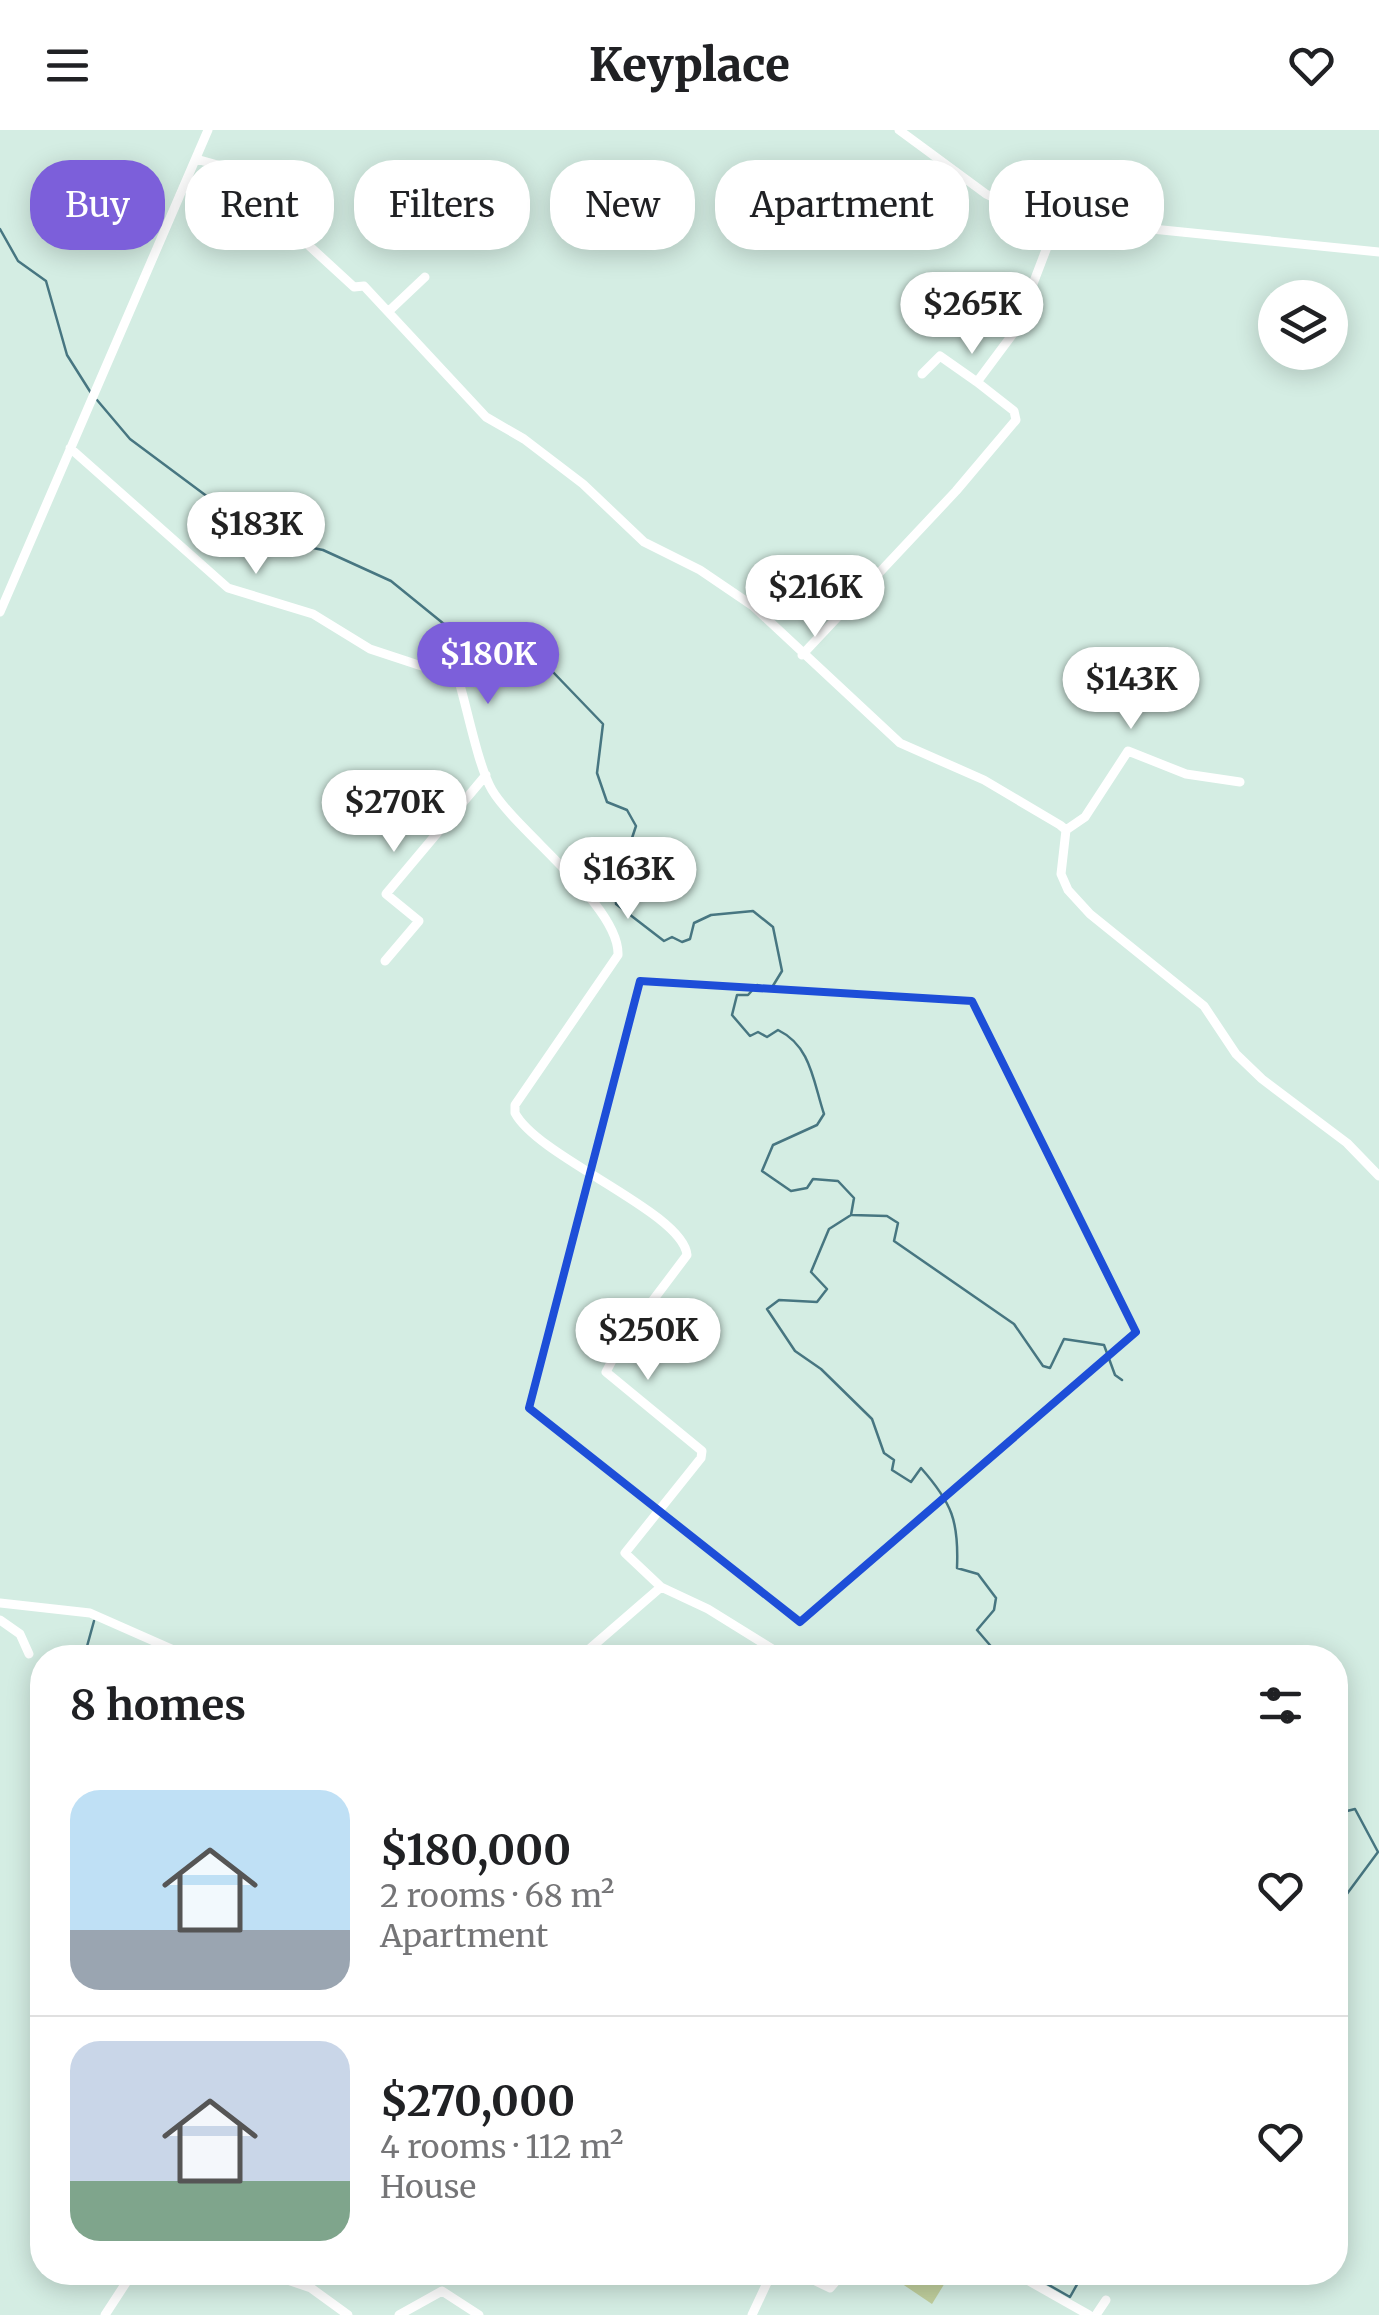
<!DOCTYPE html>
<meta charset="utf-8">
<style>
:root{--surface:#fff;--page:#f6f6f6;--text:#202124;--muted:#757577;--line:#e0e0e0;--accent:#7c5fda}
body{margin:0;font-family:Merriweather,serif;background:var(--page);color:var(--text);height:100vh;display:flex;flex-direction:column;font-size:38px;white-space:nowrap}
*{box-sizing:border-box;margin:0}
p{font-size:32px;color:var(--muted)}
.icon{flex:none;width:55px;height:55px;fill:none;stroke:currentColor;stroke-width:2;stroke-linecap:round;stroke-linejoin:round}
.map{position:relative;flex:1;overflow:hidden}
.panel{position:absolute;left:30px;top:1515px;width:1318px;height:640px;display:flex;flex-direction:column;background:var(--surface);border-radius:40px;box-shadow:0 5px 25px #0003}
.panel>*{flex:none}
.hud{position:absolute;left:30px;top:30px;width:1320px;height:90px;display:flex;gap:20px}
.fabs{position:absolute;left:1258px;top:150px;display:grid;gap:20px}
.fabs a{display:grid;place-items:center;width:90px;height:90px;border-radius:50%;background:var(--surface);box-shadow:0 5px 25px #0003;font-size:50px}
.price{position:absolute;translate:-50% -85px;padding:0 22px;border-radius:35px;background:#fff;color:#222;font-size:32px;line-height:65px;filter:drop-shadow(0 2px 5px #0008)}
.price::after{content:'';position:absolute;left:50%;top:60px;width:30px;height:22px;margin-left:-15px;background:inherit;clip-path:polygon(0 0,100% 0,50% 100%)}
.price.active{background:var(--accent);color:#fff}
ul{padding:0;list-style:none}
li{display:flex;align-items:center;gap:30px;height:250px;padding:0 40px}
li+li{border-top:2px solid var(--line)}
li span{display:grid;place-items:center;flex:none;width:280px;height:200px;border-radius:30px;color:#555}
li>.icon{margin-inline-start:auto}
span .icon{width:120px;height:120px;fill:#fffc;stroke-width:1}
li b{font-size:42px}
h2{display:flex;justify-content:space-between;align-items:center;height:120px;padding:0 40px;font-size:42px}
.pill{padding:0 35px;border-radius:40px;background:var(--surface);box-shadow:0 5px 25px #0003;font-size:35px;line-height:90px}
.pill.active{background:var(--accent);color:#fff}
header{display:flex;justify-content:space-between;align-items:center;height:130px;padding:0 40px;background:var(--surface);font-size:45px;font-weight:800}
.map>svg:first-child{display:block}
</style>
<header><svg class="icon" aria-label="menu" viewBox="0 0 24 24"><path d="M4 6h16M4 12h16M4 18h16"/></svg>Keyplace<svg class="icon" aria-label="heart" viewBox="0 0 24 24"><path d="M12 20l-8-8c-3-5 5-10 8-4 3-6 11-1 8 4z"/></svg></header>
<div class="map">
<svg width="1379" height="2185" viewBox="0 0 1379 2185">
<rect width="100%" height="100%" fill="#d4ede3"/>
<!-- green -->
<path fill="#c0cf9d" d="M886 2143H951L932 2174Z"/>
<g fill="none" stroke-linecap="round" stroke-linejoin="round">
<!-- stream -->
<path stroke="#477681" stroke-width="2.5" d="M0 99 18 131 46 151 67 225 91 263
M97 270 130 309 263 408 323 420 391 451 492 533 552 541 603 594 597 643 607 672 627 680 636 696 616 756V774L664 811 672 807 682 812 690 809 694 793 711 785 753 781 773 797 782 841 771 859 757 855 748 865H737L732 885 750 906 758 902 767 907 778 900C811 916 813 951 824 984L817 995 773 1015 762 1041 791 1061 807 1058 813 1049 838 1051 854 1068 851 1085 829 1099 811 1142 827 1159 817 1172 779 1170 767 1179 795 1221 821 1239 872 1289 884 1323 894 1330 892 1340 911 1352 921 1338C952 1373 959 1391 957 1438L978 1444 996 1468 994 1480 977 1500 1001 1528
M852 1085 887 1086 898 1093 894 1111 1014 1194 1043 1236 1050 1238 1064 1209 1104 1215 1115 1245 1122 1250
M91 1528 86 1520 94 1491
M1335 1679 1339 1683 1355 1679 1378 1722 1335 1780
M1026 2142 1070 2167 1084 2142
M449 2145 451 2142"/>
<!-- minor -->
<path stroke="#fff" stroke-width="9" d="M899 0 986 64 1034 87 1379 122
M196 29 250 44 291 86 305 112 354 157 364 156 486 287 524 309 583 354 644 412 700 440 753 476 900 613 984 650 1060 695 1066 700 1061 744 1068 760 1090 784 1204 876 1236 924 1262 949 1347 1013 1379 1046
M389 181 425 147
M922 244 940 226 977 252
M70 318 228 458 313 484 370 519 458 548C467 577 478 636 492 660 517 702 620 776 618 825L515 975V983C539 1028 683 1082 687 1125L623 1210 606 1242 702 1321 701 1328 625 1423 661 1457 708 1479 787 1528
M0 482 208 0
M802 525 956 361 1016 290 1014 281 977 252 1015 201 1057 91
M1066 700 1085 687 1128 621 1186 644 1240 652
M385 831 419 791 386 764 486 645
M0 1473 90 1483 192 1528
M0 1490 20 1504 29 1524
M579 1528 661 1457
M264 2142 311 2158 348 2185
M797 2142 830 2158 844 2142
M933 2142 946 2147 949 2142
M1013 2142 1089 2185
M105 2185 133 2142
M399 2185 442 2161 479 2185
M752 2185 772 2142
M1096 2185 1106 2170"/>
</g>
<!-- marked area -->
<path fill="none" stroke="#1d4ed8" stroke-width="8" stroke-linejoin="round" d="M640 851 972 871 1136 1202 800 1492 529 1278Z"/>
</svg>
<div class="fabs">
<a><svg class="icon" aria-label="layers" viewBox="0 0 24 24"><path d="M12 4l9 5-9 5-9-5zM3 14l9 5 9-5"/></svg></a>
</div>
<b class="price" style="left:972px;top:227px">$265K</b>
<b class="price" style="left:256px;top:447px">$183K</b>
<b class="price" style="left:815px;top:510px">$216K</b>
<b class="price active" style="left:488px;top:577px">$180K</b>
<b class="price" style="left:1131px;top:602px">$143K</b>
<b class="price" style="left:394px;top:725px">$270K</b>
<b class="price" style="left:628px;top:792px">$163K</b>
<b class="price" style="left:648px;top:1253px">$250K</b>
<div class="hud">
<a class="pill active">Buy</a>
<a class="pill">Rent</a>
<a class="pill">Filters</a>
<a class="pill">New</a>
<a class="pill">Apartment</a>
<a class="pill">House</a>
</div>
<section class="panel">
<h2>8 homes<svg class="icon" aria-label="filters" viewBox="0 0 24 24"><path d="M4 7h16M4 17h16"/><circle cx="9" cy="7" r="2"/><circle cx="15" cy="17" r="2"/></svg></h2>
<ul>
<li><span style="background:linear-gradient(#bfe0f5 70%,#9aa5b1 0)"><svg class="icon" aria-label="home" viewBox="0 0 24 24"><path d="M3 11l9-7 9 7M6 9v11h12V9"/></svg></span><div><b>$180,000</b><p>2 rooms · 68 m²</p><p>Apartment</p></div><svg class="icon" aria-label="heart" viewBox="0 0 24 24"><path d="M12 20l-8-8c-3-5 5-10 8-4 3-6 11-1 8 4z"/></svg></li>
<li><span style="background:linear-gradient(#c9d6e8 70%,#7fa58c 0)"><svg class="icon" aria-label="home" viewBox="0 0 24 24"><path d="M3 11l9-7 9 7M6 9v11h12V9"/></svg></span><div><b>$270,000</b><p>4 rooms · 112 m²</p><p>House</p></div><svg class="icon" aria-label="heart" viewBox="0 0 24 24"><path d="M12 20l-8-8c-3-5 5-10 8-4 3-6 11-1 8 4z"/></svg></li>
</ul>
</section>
</div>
